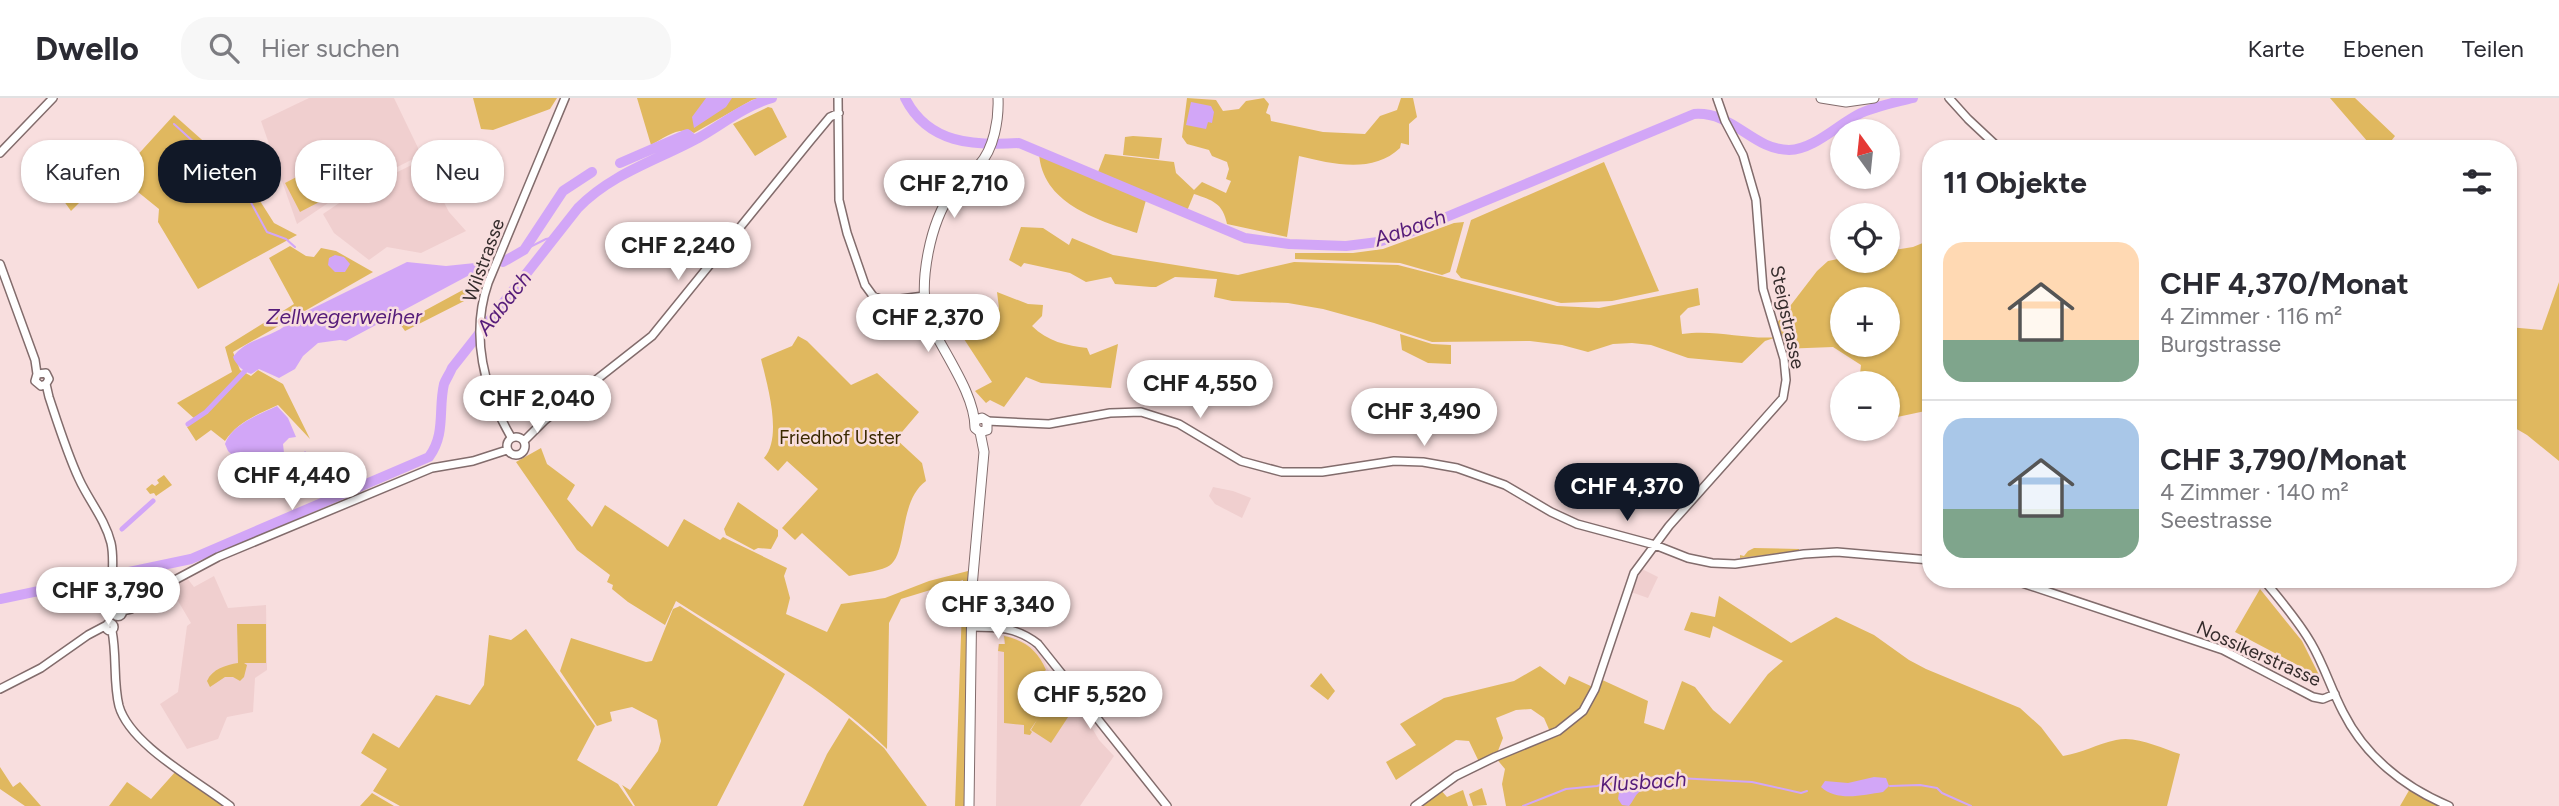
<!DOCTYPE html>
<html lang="de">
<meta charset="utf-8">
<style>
:root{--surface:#fff;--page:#f7f7f7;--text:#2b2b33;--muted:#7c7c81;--line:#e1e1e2;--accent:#111827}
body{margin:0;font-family:Figtree,sans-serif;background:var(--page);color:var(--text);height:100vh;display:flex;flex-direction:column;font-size:26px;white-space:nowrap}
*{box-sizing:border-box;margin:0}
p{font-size:23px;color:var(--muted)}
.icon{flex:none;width:38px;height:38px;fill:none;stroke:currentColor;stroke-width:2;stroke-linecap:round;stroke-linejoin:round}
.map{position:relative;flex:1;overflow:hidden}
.side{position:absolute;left:1922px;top:42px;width:595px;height:448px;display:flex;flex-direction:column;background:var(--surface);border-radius:28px;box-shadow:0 2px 5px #0004}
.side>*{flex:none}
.hud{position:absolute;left:21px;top:42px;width:665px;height:63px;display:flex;gap:14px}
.needle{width:46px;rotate:345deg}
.controls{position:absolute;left:1830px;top:21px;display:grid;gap:14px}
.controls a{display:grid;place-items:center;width:70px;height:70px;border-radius:50%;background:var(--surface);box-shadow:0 2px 5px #0004;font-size:35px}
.price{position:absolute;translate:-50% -60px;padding:0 16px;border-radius:24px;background:#fff;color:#222;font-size:23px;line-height:46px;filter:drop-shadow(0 2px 4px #0008)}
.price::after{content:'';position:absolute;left:50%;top:42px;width:21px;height:16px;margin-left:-10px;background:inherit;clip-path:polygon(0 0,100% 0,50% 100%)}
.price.current{background:var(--accent);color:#fff}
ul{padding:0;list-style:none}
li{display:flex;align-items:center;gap:21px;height:175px;padding:0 21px}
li+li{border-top:2px solid var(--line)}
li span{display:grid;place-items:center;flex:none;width:196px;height:140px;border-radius:21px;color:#555}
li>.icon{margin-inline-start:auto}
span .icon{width:84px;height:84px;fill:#fffc;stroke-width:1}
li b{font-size:30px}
h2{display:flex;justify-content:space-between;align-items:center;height:84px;padding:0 21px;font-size:30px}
.chip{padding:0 24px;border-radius:28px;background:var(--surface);box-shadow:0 2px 5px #0004;font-size:24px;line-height:63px}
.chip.current{background:var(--accent);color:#fff}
header{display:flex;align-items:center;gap:42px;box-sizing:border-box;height:98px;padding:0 35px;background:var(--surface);border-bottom:2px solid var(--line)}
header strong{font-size:33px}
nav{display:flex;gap:38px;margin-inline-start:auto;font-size:24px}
.search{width:490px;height:63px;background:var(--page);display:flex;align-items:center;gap:18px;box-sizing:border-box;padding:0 24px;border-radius:28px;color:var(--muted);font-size:26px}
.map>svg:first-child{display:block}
</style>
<header>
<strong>Dwello</strong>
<div class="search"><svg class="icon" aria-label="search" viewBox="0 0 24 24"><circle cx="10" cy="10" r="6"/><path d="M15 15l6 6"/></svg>Hier suchen</div>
<nav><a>Karte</a><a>Ebenen</a><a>Teilen</a></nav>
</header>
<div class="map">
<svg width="2559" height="708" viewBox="0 0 2559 708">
<rect width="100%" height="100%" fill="#f8dede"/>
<!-- built -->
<path fill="#f0cfcf" d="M309 0H394L420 54 417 59 334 101 297 126 261 23Z
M422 62 449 114 466 133 421 155 387 149 369 162 334 135 323 116 354 95Z
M1213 389 1233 393 1251 400 1242 420 1215 406 1209 398Z
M1642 471 1658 479 1648 500 1631 494Z
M214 478 228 510 266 507 267 572 255 580 253 614 227 619 218 641 187 651 160 606 178 594 187 528 191 525 171 491 187 480 194 489Z
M1003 537 1017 540 1037 552 1044 562 1055 587 1084 616 1099 642 1114 658 1080 708H996L998 546H1004Z"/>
<!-- green -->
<path fill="#e0b85f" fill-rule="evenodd" d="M473 0H557L550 11 493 32 481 31Z
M637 0H760L752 2 694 35C680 27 664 40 651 47Z
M1187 0 1216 2 1223 13 1239 11 1246 3 1264 0 1269 6 1266 15 1270 17 1271 23 1323 34 1365 36 1380 18 1397 12 1401 0H1413L1417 19 1409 26V47L1401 45 1400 50C1373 76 1332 66 1299 58L1287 139 1227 126C1223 105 1212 102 1194 96L1187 113 1098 74 1105 56 1174 64 1176 75 1194 92 1202 84 1226 95 1231 83 1226 81 1229 71 1227 64 1212 58 1209 52 1187 46 1182 39Z
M2330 0H2355L2395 38 2385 51H2374Z
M768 9 772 10 787 39 755 58 733 26Z
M174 17 246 81 274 125 297 137 198 191 158 124 159 111 122 81 123 73Z
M1133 38 1162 40 1159 61 1123 57 1125 39Z
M1039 55 1146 102 1137 135C1095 121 1042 105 1039 55Z
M333 60 348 89 300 114 285 85Z
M1604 64 1659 193 1612 203 1561 205 1461 180 1456 174 1471 122Z
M41 71 79 105 71 113Z
M1464 124 1450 174 1442 177 1400 165 1295 161V155H1353L1383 151 1454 125Z
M1021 129 1043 130 1069 147 1072 140 1113 157 1238 177 1294 164 1398 167 1557 208 1599 210 1698 190 1700 207 1688 210 1680 218 1682 236C1716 231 1746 242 1778 239L1777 225 1817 173 1828 163 1843 160V163H1888V153L1913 149 1930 142V312L1888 321V285H1859L1861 267 1833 249 1781 251 1777 239 1765 243 1742 265 1688 260 1651 247 1632 245 1613 246 1588 254 1562 247 1530 243 1432 244 1374 225 1323 211 1288 205 1232 203 1214 199 1217 181 1175 179 1156 189H1151L1115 186 1111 179 1086 184 1070 175 1024 165 1021 169 1009 162ZM1843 201H1888V247H1843Z
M290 148 306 158 314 159 321 150 336 153 373 174 233 254 240 272 251 278 258 272 283 286 310 341 278 307C258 316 237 324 225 343L211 332 196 343 187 329 196 322 177 305 232 274 225 249 294 206 269 160Z
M2559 184V363L2527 337 2508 326V229L2542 232Z
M482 185 478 196 405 233 400 226 472 187Z
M997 194 1028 206 1043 207 1042 218 1032 228C1047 243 1067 248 1087 250L1090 257 1118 246 1111 290 1041 285 1026 279 1004 309 990 302 986 305 975 293 992 284 964 241 961 228 969 225 978 216 999 210Z
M1400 236 1432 246 1451 247V266L1428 265 1402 252Z
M798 238 807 243 851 287 877 275 919 314 896 341 922 365 926 383C897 404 909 459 887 469 876 474 861 475 849 478L802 435 795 442 782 430 818 391 787 363 778 373 764 360C783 339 767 286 761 261L792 248Z
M541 350 547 366 575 387 567 401 592 429 605 407 668 449 684 421 720 442 723 439 787 470 784 478 790 500 786 516 827 534 841 506 885 500 929 483 968 473 966 708H955L963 482 901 501 889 525 887 651C826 591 748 549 676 503L665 527 628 504 612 491 613 487 607 484 610 477 577 452 516 364Z
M164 377 172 387 156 398 154 395 150 396 146 391 152 386 155 388 159 385 157 382Z
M738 404 778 432V438L771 451 758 450 754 452 726 437 724 431Z
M1754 450 1799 451V453L1740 460V457L1744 458 1748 453Z
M2260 491 2302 543 2320 579 2235 534Z
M1719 498 1791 545 1836 519 1874 537 1909 562 1926 571 2020 610 2041 629 2063 658C2082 655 2097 646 2116 642 2136 637 2161 650 2180 656L2167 708H1506L1502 686 1505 671 1495 659 1480 666 1469 643 1456 642 1396 682 1386 664 1416 647 1400 626 1444 600 1514 583 1540 568 1565 587 1569 578 1595 590 1598 580 1648 603 1644 625 1664 632 1682 583 1695 589 1713 612 1730 626 1768 576 1783 563 1713 528 1710 540 1684 532 1691 514 1715 519ZM1531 611 1544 620 1551 636 1496 658 1503 640 1496 620 1516 612Z
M680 508 785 576 717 708H635L622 687 630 692 658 653 661 643 657 622 632 609 610 614 612 623 597 628 560 573 571 540 646 564 652 563 673 511Z
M237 526H266V565H244L247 567 244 579 240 583 233 579H225L210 589 207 583C212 571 226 567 238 565Z
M526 531 595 628 577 662 618 686 633 708H400L373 693 387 671 361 655 373 635 399 650 436 597 470 607 484 587 489 537 511 542Z
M1004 538C1024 542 1038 552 1046 572L1038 578 1049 591 1035 612V616L1040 619 1053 600 1072 613 1051 645 1031 632 1037 622 1030 632 1032 634 1030 637 1024 636V627L1004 625V554L998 553 999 546H1005Z
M1321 575 1335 593 1328 602 1310 588Z
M849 620 884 650 927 708H803L827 656Z
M0 669 13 689 20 684 41 708H25L0 691Z
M176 673 223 708H109L127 684 151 701Z
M2411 689 2449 708H2400Z
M1439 690 1447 699 1463 692 1468 708H1415Z
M1482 690 1487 707 1473 708 1469 696Z
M372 695 394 708H360Z"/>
<!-- water -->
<path fill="#d2a6f7" d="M706 0H732L726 9 694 30 692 19Z
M1191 4 1211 8 1214 14 1212 25 1208 24 1206 31 1186 27Z
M335 157 344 159 350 166 345 174H335L328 167 329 160Z
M407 164 446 168 475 165 490 168 488 173H477L346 243 340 242 318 245 303 258 295 271 279 280 259 271 251 276C243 273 236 267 233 259 248 238 278 240 293 220Z
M277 308 288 320 296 339 289 340 283 346 284 355 291 361 300 359 305 353 320 369 319 373 309 380 278 393 266 389 228 353 225 346C231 327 260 316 277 308Z
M1874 679 1886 680 1889 688 1883 694C1863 697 1837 704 1821 689L1825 683 1848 685Z
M1638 686 1642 689 1641 693C1634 697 1634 703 1629 708L1622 707 1618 701 1620 688Z"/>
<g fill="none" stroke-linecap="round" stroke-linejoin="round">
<!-- stream -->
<path stroke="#d2a6f7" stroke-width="2" d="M174 26 242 88 267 134 286 141 295 149
M524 152 546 141 556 139
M1890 688 1920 687 1937 690 1942 695 1971 708
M1523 708 1566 691 1597 688 1612 683 1660 679 1752 684 1801 695 1807 693"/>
<!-- canal -->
<path stroke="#d2a6f7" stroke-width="5" d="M188 326 206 314 245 273
M122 431 153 403"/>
<!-- river -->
<path stroke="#d2a6f7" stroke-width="10" d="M905 0C928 46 974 48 1019 45L1245 140 1289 146 1346 148 1378 144 1408 135 1694 16C1733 13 1753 52 1789 52 1815 51 1838 26 1861 15 1877 8 1896 4 1913 0
M620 65 687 36 694 42
M503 164 524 152 563 93 592 74
M0 501 191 461 429 359C446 336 438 312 444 286 446 281 450 275 452 270L578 110C612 75 658 62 700 39 724 25 745 8 772 0"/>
<!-- minor casing -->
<g stroke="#826c6c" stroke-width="10">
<path id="minor" d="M838 0 839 102 847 135 865 187 873 198 885 203 924 198
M1949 0 1968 21 2000 51
M0 55 53 0
M0 166 35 262 37 276 35 283 41 288 46 286 49 281 46 275 37 276
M46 286 49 299C58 326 67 355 79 381 89 403 105 421 111 445 116 467 108 489 115 510
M987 323 1049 326 1110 315 1141 314 1179 326 1241 363 1282 374H1322L1394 363 1423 364 1457 370 1505 387 1551 414 1577 426 1655 447 1688 460 1712 465 1735 466 1804 456 1837 454 1930 462
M507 348a9 9 0 1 1 18 0a9 9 0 1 1-18 0Z
M511 339C484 293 470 237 488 185L565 0
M524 343 545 322 652 238 810 43 830 19 839 15
M2010 481 2223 552 2313 599 2323 601 2335 596
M2263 481C2280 502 2298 522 2311 545 2324 567 2331 591 2343 614 2365 658 2404 689 2449 708
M113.5 514a4.5 4.5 0 1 1 9 0a4.5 4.5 0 1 1-9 0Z
M122 513 131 511 173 483 218 459 432 370 473 363 507 352
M106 529a4 4 0 1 1 8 0a4 4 0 1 1-8 0Z
M971 529C997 529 1017 529 1038 546L1167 708
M112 533C117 558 113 584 119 608 130 647 198 683 230 708
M0 591 41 570 88 537 105 528
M1415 708 1456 678 1495 659 1558 633 1583 613 1595 591 1634 475 1669 428 1783 300 1786 282 1784 261 1763 191 1756 102 1743 57 1725 23 1717 0"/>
</g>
<!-- major casing -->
<g stroke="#826c6c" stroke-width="11">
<path id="major" d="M1821 0 1846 4 1874 0
M976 322 982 320 987 323V332L980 334 975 330C975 295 942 253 927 219 919 182 930 125 952 94 960 83 971 77 979 67 994 51 999 21 998 0
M969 708 972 489 984 354 980 334"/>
</g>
<!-- minor -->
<use href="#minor" stroke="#fff" stroke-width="7"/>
<!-- major -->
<use href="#major" stroke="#fff" stroke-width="9"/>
</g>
<g text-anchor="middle" stroke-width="5" stroke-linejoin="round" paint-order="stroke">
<!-- street labels -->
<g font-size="19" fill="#352c2c" stroke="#f8dede">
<text transform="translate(483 162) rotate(-70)" y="7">Wilstrasse</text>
<text transform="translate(1788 219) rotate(78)" y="7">Steigstrasse</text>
<text transform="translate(2259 555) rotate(24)" y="7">Nossikerstrasse</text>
</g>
<!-- park labels -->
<g font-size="19" fill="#3a2900" stroke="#f8dede">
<text x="840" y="346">Friedhof Uster</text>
</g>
<!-- water labels -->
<g font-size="21" font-style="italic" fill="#561c7a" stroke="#f8dede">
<text transform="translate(1410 130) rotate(-19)" y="7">Aabach</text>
<text transform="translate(504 205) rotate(-52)" y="7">Aabach</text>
<text x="344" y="226">Zellwegerweiher</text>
<text transform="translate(1643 684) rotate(-4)" y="7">Klusbach</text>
</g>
</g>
</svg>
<div class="controls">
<a><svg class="needle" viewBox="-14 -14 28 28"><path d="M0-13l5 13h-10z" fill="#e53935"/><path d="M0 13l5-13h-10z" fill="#7c7c81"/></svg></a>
<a><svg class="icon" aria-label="locate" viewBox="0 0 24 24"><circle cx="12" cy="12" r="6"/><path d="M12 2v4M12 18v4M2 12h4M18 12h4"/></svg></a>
<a>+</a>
<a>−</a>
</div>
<b class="price" style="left:954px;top:122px">CHF 2,710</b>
<b class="price" style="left:678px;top:184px">CHF 2,240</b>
<b class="price" style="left:928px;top:256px">CHF 2,370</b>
<b class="price" style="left:1200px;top:322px">CHF 4,550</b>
<b class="price" style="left:537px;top:337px">CHF 2,040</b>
<b class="price" style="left:1424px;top:350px">CHF 3,490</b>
<b class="price" style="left:292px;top:414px">CHF 4,440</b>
<b class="price current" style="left:1627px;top:425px">CHF 4,370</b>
<b class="price" style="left:108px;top:529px">CHF 3,790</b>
<b class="price" style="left:998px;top:543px">CHF 3,340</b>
<b class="price" style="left:1090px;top:633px">CHF 5,520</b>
<div class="hud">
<a class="chip">Kaufen</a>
<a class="chip current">Mieten</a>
<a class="chip">Filter</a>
<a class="chip">Neu</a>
</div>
<section class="side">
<h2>11 Objekte<svg class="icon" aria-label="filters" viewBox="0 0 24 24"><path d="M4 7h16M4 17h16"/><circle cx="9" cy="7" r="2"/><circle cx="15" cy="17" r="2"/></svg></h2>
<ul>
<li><span style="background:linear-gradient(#ffd9b3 70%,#7fa58c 0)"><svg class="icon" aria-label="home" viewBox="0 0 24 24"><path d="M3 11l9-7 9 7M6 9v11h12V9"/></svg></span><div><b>CHF 4,370/Monat</b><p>4 Zimmer · 116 m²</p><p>Burgstrasse</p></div></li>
<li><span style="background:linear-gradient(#a9c7e8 65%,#7fa58c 0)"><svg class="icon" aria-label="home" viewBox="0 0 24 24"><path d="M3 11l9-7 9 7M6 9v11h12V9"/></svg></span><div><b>CHF 3,790/Monat</b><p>4 Zimmer · 140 m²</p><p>Seestrasse</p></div></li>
</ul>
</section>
</div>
